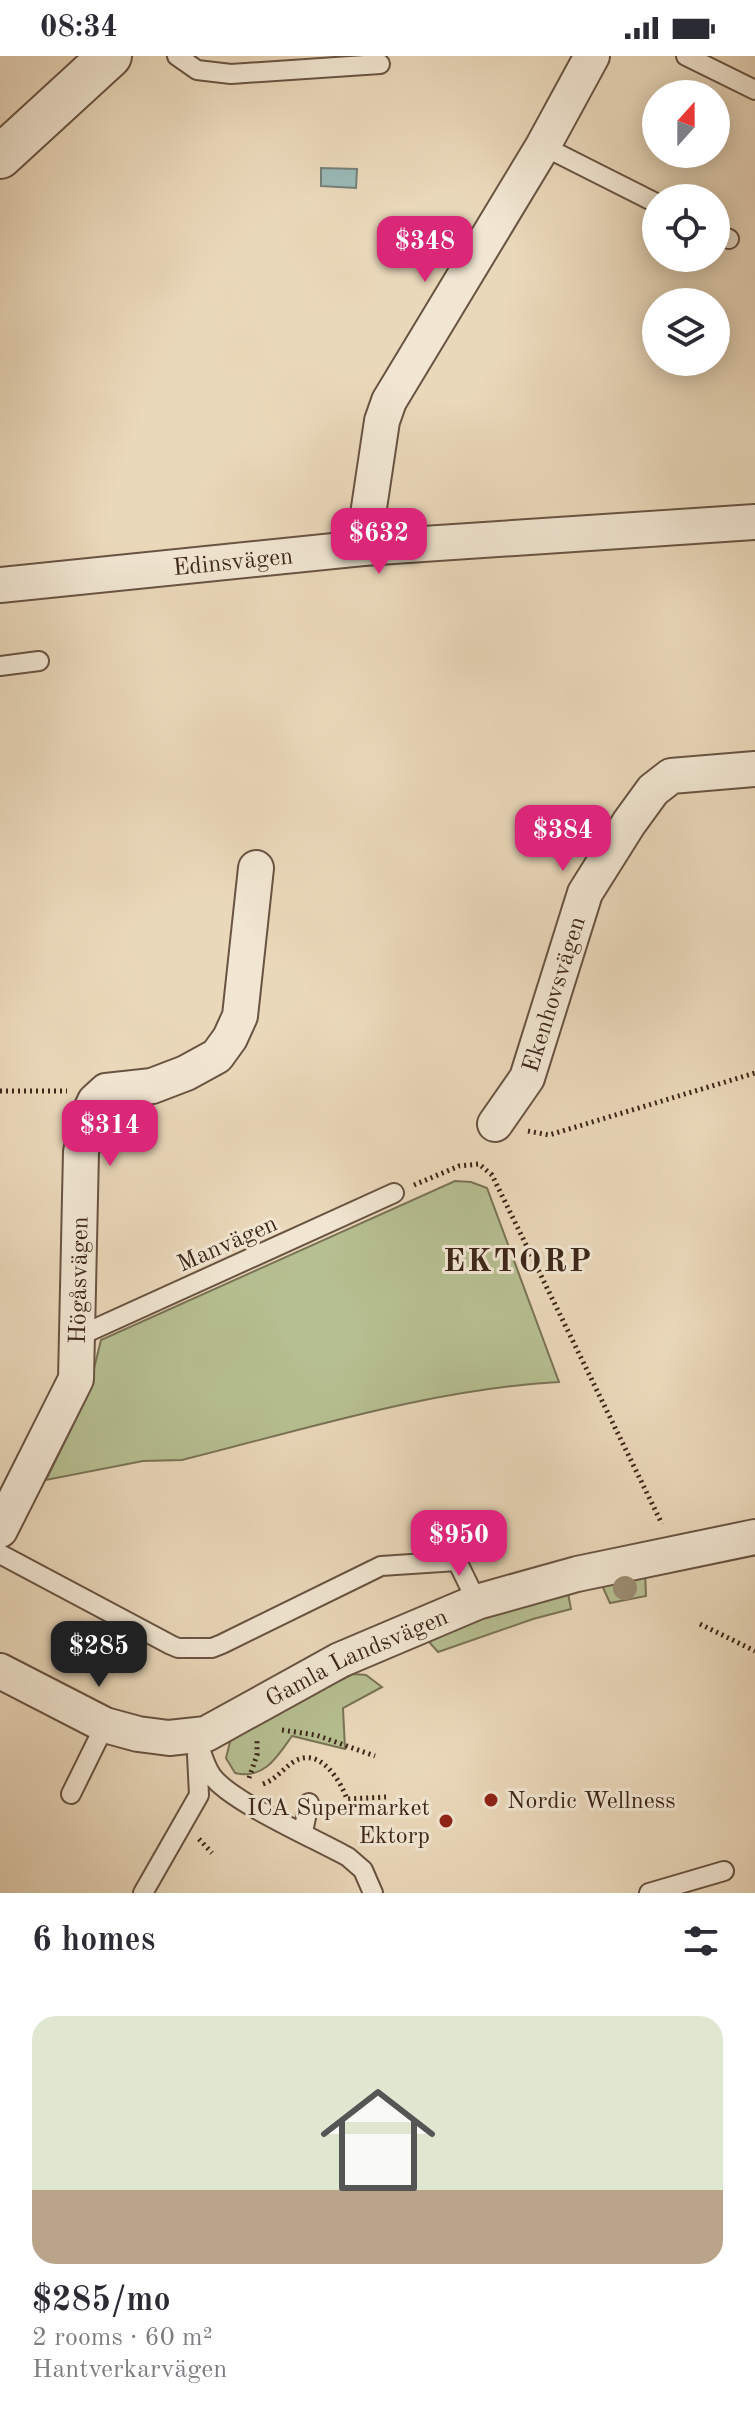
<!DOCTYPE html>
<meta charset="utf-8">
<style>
:root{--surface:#fff;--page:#f7f7f7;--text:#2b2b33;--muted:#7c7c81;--line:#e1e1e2;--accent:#db2777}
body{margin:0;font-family:"Old Standard TT",serif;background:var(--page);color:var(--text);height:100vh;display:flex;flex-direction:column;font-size:30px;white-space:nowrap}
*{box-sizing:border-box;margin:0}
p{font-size:26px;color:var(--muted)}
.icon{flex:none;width:44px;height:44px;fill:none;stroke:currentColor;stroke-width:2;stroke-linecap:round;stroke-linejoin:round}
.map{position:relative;height:1837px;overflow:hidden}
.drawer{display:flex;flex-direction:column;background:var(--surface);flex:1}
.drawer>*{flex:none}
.needle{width:52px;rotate:21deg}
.buttons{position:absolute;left:642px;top:24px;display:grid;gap:16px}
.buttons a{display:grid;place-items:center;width:88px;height:88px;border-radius:50%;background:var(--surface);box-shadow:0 4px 20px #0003;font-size:40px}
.price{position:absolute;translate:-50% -68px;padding:0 18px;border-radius:16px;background:var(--accent);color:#fff;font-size:26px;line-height:52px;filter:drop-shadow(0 2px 4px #0008)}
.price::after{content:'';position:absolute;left:50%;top:48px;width:24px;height:18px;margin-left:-12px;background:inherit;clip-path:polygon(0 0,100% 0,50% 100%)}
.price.current{background:#222;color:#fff}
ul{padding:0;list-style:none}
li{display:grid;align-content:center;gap:16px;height:424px;padding:0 32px}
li+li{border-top:2px solid var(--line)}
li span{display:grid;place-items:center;height:248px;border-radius:24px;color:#555}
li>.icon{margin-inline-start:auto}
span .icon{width:144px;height:144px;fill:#fffc;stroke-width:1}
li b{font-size:34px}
h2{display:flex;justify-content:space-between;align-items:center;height:96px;padding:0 32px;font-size:34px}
.status{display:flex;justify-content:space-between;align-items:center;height:56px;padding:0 40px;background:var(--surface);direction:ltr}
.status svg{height:22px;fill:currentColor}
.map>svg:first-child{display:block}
</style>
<div class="status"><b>08:34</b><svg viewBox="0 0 49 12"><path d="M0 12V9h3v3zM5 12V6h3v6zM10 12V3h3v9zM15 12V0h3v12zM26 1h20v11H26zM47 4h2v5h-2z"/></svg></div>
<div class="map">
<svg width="755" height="1837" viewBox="0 0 755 1837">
<rect width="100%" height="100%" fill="#ead8ba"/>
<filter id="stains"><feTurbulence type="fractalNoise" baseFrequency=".0025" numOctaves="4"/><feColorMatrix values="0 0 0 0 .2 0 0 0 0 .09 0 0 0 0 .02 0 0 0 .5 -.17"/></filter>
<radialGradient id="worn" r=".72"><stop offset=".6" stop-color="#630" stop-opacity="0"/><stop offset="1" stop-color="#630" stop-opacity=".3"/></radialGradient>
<!-- green -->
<path fill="#b6bf91" stroke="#7a7356" stroke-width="2" d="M455 1125 471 1126 487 1132 559 1326C432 1333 306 1373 182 1404L143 1405 46 1424 87 1341 101 1284Z
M645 1515 646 1540 610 1547 600 1525Z
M567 1532 571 1553 533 1563 438 1596 430 1587 433 1579Z
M353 1618 366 1619 382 1631 343 1652 345 1693 292 1680C277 1701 264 1724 235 1717L226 1702 232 1678Z"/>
<!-- water -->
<path fill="#99b9b6" stroke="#757f78" stroke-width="2" d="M321 112 357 113 356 132 321 130Z"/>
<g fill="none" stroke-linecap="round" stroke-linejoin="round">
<!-- service casing -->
<g stroke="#695342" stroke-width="22">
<path id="service" d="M177 0 197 14 231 18 380 8
M686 0 755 34
M543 90 656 147
M716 177 729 183
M0 610 39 605
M79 1280 394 1137
M0 1498 171 1589 178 1592H212L222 1588 381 1510 457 1505 477 1546
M196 1679C200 1692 204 1709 212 1720 231 1746 316 1783 348 1801L363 1814 373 1837
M71 1738 105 1669
M303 1776 309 1747
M143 1837 199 1739 197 1699
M649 1837 724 1815"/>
</g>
<!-- minor casing -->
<g stroke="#695342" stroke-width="38">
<g id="minor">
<path d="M363 492 382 365 389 345 543 90 592 0"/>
<path id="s1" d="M0 529 363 492 755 466"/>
<path id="s2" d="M495 1068 527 1022 585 837 629 767 653 734 671 720 755 713"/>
<path id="s3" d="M0 1474 76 1323 81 1096 89 1058 95 1045 106 1035 152 1030 186 1017 217 1000 230 982 240 960 256 812"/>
<path id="s4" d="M0 1615 105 1669 138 1678 169 1682 206 1678 340 1604 477 1546 577 1518 755 1481"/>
</g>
</g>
<!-- tertiary casing -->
<g stroke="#695342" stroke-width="46">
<path id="tertiary" d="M0 101 110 0"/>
</g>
<!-- path -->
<path stroke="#3e271a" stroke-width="5" stroke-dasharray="2 4" stroke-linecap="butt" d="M0 1035H67
M528 1075 549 1079 755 1017
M414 1129 459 1110 479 1108 492 1119 662 1468
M700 1568 755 1595
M282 1674 316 1679 375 1700
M249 1722 257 1699V1685
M263 1728C277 1723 283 1712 295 1705 320 1691 340 1724 347 1743L386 1741
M199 1783 212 1797"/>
<!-- service -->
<use href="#service" stroke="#f1e6d2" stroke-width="18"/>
<!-- minor -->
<use href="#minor" stroke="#f1e6d2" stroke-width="34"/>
<!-- tertiary -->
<use href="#tertiary" stroke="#f1e6d2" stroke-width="42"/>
</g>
<!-- trees -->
<circle fill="#9c8c72" cx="625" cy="1532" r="12"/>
<!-- markers -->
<g fill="#8f2418" stroke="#f1e6d2" stroke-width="3">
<circle cx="491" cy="1744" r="8"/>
<circle cx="446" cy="1765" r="8"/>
</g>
<g text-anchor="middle" stroke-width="6" stroke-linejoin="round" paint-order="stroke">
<!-- street labels -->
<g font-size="24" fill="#3e271a" stroke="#f1e6d2">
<text dy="8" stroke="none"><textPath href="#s1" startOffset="234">Edinsvägen</textPath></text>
<text dy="8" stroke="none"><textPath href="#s2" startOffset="144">Ekenhovsvägen</textPath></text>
<text transform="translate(227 1187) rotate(-24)" y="8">Manvägen</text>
<text dy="8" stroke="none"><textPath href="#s3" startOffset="268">Högåsvägen</textPath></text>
<text dy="8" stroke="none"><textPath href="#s4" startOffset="390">Gamla Landsvägen</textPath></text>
</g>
<!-- poi labels -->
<g font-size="24" fill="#3e271a" stroke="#f1e6d2" text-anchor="start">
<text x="507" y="1752">Nordic Wellness</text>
<text x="430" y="1759" text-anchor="end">ICA Supermarket<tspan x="430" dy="28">Ektorp</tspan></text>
</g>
<!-- district labels -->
<g font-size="32" font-weight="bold" letter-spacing="2" fill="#3e271a" stroke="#f1e6d2">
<text x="518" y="1215">EKTORP</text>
</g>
</g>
<rect width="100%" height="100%" filter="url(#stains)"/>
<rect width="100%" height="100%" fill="url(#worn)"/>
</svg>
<div class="buttons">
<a><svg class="needle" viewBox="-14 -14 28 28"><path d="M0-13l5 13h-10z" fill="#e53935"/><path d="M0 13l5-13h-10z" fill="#7c7c81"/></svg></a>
<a><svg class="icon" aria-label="locate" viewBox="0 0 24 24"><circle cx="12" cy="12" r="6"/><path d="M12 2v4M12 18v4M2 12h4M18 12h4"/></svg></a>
<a><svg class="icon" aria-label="layers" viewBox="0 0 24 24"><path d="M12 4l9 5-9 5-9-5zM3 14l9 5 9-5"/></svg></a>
</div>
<b class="price" style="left:425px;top:228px">$348</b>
<b class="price" style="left:379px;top:520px">$632</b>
<b class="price" style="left:563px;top:817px">$384</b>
<b class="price" style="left:110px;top:1112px">$314</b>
<b class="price" style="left:459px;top:1522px">$950</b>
<b class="price current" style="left:99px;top:1633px">$285</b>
</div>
<section class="drawer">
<h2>6 homes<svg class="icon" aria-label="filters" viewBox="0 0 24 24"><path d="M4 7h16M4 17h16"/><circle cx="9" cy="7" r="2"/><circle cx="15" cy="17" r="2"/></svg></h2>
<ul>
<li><span style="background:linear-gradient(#dfe7d0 70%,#b9a48a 0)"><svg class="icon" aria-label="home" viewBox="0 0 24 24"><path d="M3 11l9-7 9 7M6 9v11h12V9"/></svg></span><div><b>$285/mo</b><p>2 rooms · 60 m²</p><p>Hantverkarvägen</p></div></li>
</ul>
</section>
